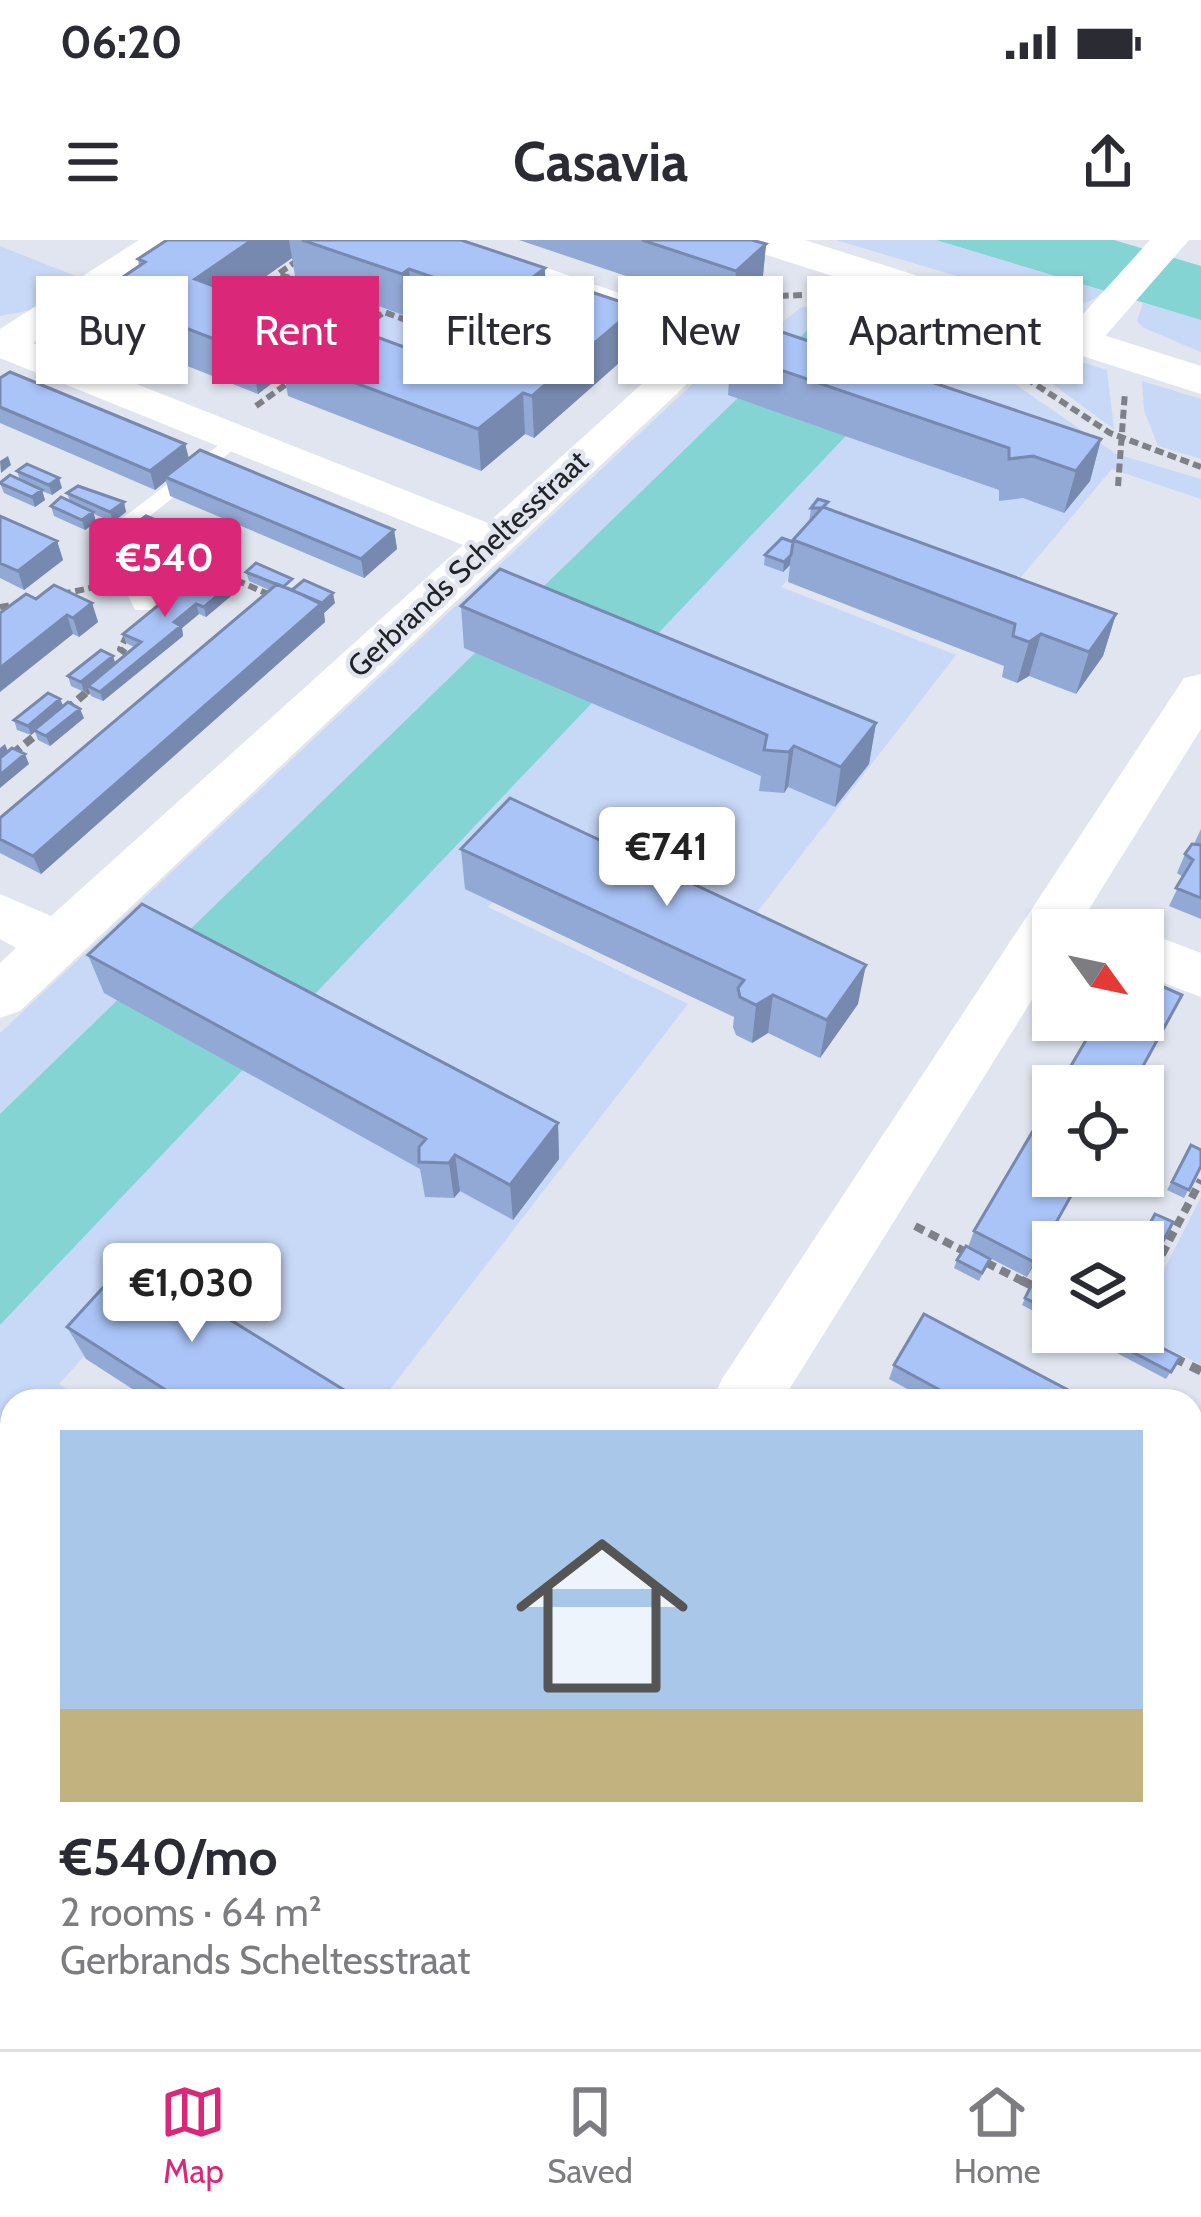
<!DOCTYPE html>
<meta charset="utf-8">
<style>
:root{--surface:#fff;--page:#f2f2f3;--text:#2b2b33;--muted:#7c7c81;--line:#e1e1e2;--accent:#db2777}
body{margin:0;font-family:Cabin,sans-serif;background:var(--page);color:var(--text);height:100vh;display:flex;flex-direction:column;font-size:45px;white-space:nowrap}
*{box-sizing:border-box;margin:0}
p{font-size:39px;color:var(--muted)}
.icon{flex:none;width:66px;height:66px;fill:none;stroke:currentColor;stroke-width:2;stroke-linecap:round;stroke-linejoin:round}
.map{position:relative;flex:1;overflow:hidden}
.details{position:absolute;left:0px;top:1149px;width:1203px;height:660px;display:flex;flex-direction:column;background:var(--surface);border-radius:36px 36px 0 0;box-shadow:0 3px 9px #0004}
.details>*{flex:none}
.top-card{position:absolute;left:36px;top:36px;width:1131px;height:108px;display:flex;gap:24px}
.needle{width:78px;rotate:123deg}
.controls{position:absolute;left:1032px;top:669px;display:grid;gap:24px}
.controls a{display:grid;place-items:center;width:132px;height:132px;border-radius:0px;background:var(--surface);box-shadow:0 3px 9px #0004;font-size:60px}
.price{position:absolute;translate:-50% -102px;padding:0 27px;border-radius:12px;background:#fff;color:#222;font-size:39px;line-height:78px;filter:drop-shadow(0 3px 6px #0008)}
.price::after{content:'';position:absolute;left:50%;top:72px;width:36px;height:27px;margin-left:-18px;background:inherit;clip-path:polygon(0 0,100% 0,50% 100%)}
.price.selected{background:var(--accent);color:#fff}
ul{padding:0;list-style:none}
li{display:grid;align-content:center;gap:24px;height:636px;padding:0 60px}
li span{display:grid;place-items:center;height:372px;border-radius:0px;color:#555}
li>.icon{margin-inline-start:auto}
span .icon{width:216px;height:216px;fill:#fffc;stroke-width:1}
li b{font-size:51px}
.pill{padding:0 42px;border-radius:0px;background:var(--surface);box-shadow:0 3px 9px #0004;font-size:42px;line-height:108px}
.pill.selected{background:var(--accent);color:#fff}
.status{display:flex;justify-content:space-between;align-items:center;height:84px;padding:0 60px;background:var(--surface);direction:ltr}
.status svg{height:33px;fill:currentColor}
header{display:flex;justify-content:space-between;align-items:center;height:156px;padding:0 60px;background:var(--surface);font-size:54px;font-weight:700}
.tabs{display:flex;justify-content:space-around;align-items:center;height:168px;border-top:3px solid var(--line);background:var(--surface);font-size:33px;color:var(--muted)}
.tabs a{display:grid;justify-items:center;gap:6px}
.tabs .selected{color:var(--accent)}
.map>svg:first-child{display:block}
</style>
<div class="status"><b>06:20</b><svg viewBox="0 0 49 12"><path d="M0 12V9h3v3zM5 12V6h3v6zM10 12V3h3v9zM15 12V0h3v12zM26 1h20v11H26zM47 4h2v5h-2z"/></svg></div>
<header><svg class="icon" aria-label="menu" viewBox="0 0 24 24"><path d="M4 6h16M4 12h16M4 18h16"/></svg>Casavia<svg class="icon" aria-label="share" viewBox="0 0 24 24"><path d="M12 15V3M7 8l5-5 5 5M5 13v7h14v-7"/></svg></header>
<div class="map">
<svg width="1201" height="1809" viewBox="0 0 1201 1809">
<rect width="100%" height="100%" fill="#e0e5ef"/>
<!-- green -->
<path fill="#c8d8f7" d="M836 0H936L1103 51C1089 67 1074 65 1054 65Z
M0 6 83 39 37 69 0 76Z
M288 33 406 76 414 70 505 102 437 159 215 84Z
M1143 63 1201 80V112L1144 88 1137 81Z
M829 66 941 104 1005 137 1116 214 1201 239V259L1112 229 995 368 820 303 781 347 956 415 737 698 543 607 488 667 688 764 381 1161H352L154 1039 59 1144 83 1161H12V1219L0 1211V1085L921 115 771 126 0 874V793L749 91 761 99 802 67Z
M909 67 1107 130 1114 189 1014 116 904 71Z
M1142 141 1201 159V219L1158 206 1144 170Z
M1201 957V1125L1135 1092H1143V1071Z"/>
<!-- forest -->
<path fill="#8ea7d9" d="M0 1578 12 1587V1797H272L279 1809H0Z"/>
<!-- water -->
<path fill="#84d4d4" d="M936 0H1114L1201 26V80Z
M818 80 922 116 0 1085V874Z
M0 1427 12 1435V1587L0 1578Z"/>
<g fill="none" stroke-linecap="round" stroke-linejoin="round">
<!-- path-far2 -->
<path stroke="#7e8188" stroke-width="6" stroke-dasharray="9 4.5" stroke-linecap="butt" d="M298 20 278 34 382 71
M748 81 779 56 802 55
M353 95 384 72 502 115
M992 116 1110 193 1201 227
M256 166 292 140
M1118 246 1125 152
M162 308 275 357
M62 354 100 346
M0 367 18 364
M127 395 120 409 131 417
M86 453 96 445"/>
<!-- path-far1 -->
<path stroke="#7e8188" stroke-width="8" stroke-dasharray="10 6" stroke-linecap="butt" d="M66 470 89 450
M0 524 41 491
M915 986 1026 1043
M1147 1043 1201 940"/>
<!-- path -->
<path stroke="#7e8188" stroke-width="9" stroke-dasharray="15 8" stroke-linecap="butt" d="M1021 1040 1053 1056
M1143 1051 1149 1040
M1170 1116 1201 1131
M1191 1730 1201 1736
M895 1809 901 1797"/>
<!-- service -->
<path fill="#fff" fill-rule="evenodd" d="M236 192 247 198 243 202 131 291 155 365 151 370H135L120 339 108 289Z"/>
<!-- minor -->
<path fill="#fff" fill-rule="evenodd" d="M139 0H184L33 103 488 283 687 103 417 8 411 0H466L729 91 735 99 20 771 0 778V723L16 708 0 699V654L51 676 463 305 0 118V89Z
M1150 0H1189L1093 110H1065L1059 102 1065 94Z
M1201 434V489L1076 690H1053V726L782 1161H712L722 1139 1184 438Z
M1143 691 1201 713V757L1143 735Z
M0 1255 12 1259V1330L0 1325Z
M1191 1364 1201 1368V1442L1191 1438Z
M298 1797H383L378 1809H293Z
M673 1797H768L773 1809H678Z"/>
<!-- tertiary -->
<path fill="#fff" fill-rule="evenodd" d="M742 0H805L1201 126V154L748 9Z"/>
</g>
<!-- wall -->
<path fill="#92a9d5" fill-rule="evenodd" d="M167 0H461L546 68 636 108 534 198 525 194 481 231 288 156 284 134 258 154 109 95 98 54 139 26 138 19ZM292 18 295 36 406 76 413 70 504 102 469 131 301 100 239 55Z
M519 0H752L766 4 762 46 733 72Z
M731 113 1101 199 1090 241 1064 273 1023 258 999 261V250L728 155Z
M0 138 185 204 189 219 394 290 397 309 364 338 170 256 166 241 155 250 0 183Z
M17 231 62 248 52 255 42 251 45 260 35 267 4 253 0 243 20 240Z
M67 253 124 262 126 272 113 282 94 274 96 282 85 290 54 276 51 266 70 261Z
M811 268H827L1116 374 1103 416 1076 454 1029 436 1017 443 1002 437 1004 426 788 342 790 325 783 332 764 325 765 315 793 302 809 282Z
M0 276 57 301 63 320 24 350 0 338Z
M136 283 180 290 182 300 172 308 139 293Z
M180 302 234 314 236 324 226 331 228 340 224 344 229 346 231 356 206 377 199 374 182 388 183 396 103 461 91 456 88 448 84 452 71 446 68 436 115 423 134 407 126 403 123 394 209 324 182 312Z
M246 332 335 363 324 373 325 382 41 634 0 613V578L269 350 249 341Z
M36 359 92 363 98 382 79 397 73 394Z
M461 366 876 483 869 524 835 567 788 547 784 553 759 551 761 536 464 408Z
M60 459 63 466 84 478 50 506 38 500 35 492 31 495 17 490 14 480Z
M1201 589V679L1169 666 1183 637 1177 633 1185 614 1194 604Z
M461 609 858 764 820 818 768 793 752 803 736 795 733 787 734 777 465 649Z
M88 715 558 883 559 919 513 980 460 951 454 958 425 957 420 929 104 753Z
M1191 905 1201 926 1184 958 1167 950Z
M1053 936H1083L1027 1037 968 1007 974 991Z
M1143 1002 1153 1021 1148 1029 1143 1026Z
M990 1019 979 1041 954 1028 957 1020Z
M1033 1042 1053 1052V1081L1022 1065Z
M67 1087 362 1161H151L86 1119Z
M1125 1092 1180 1117 1166 1139 1115 1112Z
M894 1125 1089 1161H929L889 1139Z
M1191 1215 1201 1220V1310L1191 1304Z
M1191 1489 1201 1495V1597L1191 1591Z
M1191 1731 1201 1738V1773L1191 1766Z
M915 1797H1086L1104 1809H933Z"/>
<!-- shaded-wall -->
<path fill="#7789ae" d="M252 0H289L292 18 204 80 195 39Z
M766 4 762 46 733 72 736 31Z
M545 28 546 69 504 102 502 61Z
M409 29 413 70 406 76 402 34Z
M637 67 636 108 534 198 532 156Z
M297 77 304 118 281 115 284 134 258 154 250 113Z
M523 153 525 194 481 231 478 189Z
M1101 199 1090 241 1064 273 1076 231Z
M185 204 190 223 165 237 166 241 155 250 150 231Z
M8 216 11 225 1 233 0 221Z
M59 238 62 248 52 255 49 245Z
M42 250 45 260 35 267 32 257Z
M124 262 126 272 113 282 110 272Z
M93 272 96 282 85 290 82 280Z
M180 290 182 300 172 308 169 298Z
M394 290 397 309 364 338 361 319Z
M57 301 63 320 24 350 18 331Z
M234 314 236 324 226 331 228 340 217 349 215 340 226 331 224 322Z
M791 315 790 325 783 332 784 322Z
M229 346 231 356 206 377 204 367Z
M333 353 335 363 324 373 325 382 41 634 33 616Z
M92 363 98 382 79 397 73 378Z
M196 364 199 374 182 388 183 396 103 461 100 452 174 382Z
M1116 374 1103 416 1076 454 1089 412Z
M67 375 73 394 0 452V428Z
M1041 394 1029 436 1017 443 1029 402Z
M113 416 116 425 84 452 81 442Z
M60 459 64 468 31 495 28 486Z
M80 469 84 478 50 506 46 496Z
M876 483 869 524 835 567 841 527Z
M5 504 9 514 0 521V508Z
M794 506 788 547 784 553 789 512Z
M25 514 29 524 0 548V535Z
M866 725 858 764 820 818 827 780Z
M773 755 768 793 752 803 756 765Z
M558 883 559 919 513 980 510 945Z
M455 915 460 951 454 958 449 923Z
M1082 936H1083L1027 1037 1034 1022Z"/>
<!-- building -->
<path fill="#aac4f8" stroke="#7789ae" stroke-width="3" d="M167 0H252L195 39 297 77 250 113 98 54 145 22 138 19Z
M302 0H461L545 28 502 61 409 29 402 34Z
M642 0H752L766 4 736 31Z
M573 46 637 67 532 156 523 153 478 189 281 115 328 79 469 131Z
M761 85 1101 199 1076 231 1033 216 1009 219V208L731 113Z
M10 132 185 204 150 231 0 167V138Z
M200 210 394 290 361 319 165 237Z
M27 224 59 238 49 245 17 231Z
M10 235 42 250 32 257 0 243Z
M78 246 124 262 110 272 67 253Z
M61 257 93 272 82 280 51 266Z
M818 259 828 262 823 267 1116 374 1089 412 1041 394 1029 402 1013 396 1015 384 793 300 822 268H811Z
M0 276 57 301 18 331 0 323Z
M146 276 180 290 169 298 136 283Z
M190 294 234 314 224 322 180 302Z
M782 298 793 302 791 315 784 322 765 315Z
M210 323 226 331 215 340 229 346 204 367 196 364 174 382 181 386 100 452 88 446 141 402 123 394Z
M256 323 292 339 283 347 246 332Z
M500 329 876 483 841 527 794 506 789 512 764 510 767 495 461 366Z
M304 340 333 353 321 364 292 350Z
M277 344 322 363 33 616 0 599V578Z
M54 345 92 363 73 378 67 375 0 428V373L26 354 36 359Z
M101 410 113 416 81 442 68 436Z
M48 453 60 459 28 486 14 480Z
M68 462 80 469 46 496 34 490Z
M12 508 25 514 0 535V518Z
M510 558 866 725 827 780 773 755 756 765 740 757 738 748 744 740 461 609Z
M1192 604 1201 605V658L1176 648 1193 620 1185 614Z
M142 664 558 883 510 945 455 915 449 923 419 922V907L426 899 88 715Z
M1143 738 1182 755 1132 846H1059L1098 780H1143Z
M1053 857V936H1082L1034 1022 974 991Z
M1191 905 1201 910V926L1189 950 1172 942Z
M1155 974 1173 982 1153 1021 1143 1016V1002H1140Z
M966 1006 990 1019 982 1033 957 1020Z
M130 1018 362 1161H183L67 1087Z
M1033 1042 1053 1052V1072L1025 1058Z
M924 1074 1089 1161H960L894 1125Z
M1125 1092H1131L1180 1117 1171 1132 1119 1105Z
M1191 1215 1201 1220V1292L1191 1286Z
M1191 1489 1201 1495V1582L1191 1576Z
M1191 1731 1201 1738V1766L1191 1760Z
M928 1797H1086L1104 1809H945Z"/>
<g text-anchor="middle" stroke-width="9" stroke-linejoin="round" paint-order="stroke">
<!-- far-street labels -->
<g font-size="30" fill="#222327" stroke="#e0e5ef">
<text transform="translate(468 324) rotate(-43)" y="10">Gerbrands Scheltesstraat</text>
</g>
</g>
</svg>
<div class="controls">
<a><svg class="needle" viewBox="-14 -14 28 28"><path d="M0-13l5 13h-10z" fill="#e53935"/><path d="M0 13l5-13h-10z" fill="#7c7c81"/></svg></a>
<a><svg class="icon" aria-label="locate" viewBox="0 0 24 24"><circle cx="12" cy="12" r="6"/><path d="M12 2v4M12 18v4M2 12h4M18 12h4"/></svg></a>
<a><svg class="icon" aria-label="layers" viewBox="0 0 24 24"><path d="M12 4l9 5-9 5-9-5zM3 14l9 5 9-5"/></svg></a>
</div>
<b class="price selected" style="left:165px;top:380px">€540</b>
<b class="price" style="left:667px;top:669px">€741</b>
<b class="price" style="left:192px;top:1105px">€1,030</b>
<div class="top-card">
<a class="pill">Buy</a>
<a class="pill selected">Rent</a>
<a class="pill">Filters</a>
<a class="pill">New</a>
<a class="pill">Apartment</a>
</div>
<section class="details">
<ul>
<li><span style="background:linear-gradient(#a9c7e8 75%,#c2b280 0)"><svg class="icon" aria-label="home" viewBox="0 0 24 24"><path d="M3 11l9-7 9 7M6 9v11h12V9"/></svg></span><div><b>€540/mo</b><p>2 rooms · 64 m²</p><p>Gerbrands Scheltesstraat</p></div></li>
</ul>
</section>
</div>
<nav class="tabs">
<a class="selected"><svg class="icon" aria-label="map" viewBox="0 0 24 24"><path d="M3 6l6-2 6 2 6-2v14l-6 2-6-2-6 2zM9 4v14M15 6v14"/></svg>Map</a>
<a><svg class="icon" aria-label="saved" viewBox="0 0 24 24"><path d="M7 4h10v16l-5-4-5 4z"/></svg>Saved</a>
<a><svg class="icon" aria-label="home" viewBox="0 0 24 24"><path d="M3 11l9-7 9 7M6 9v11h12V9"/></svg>Home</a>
</nav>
